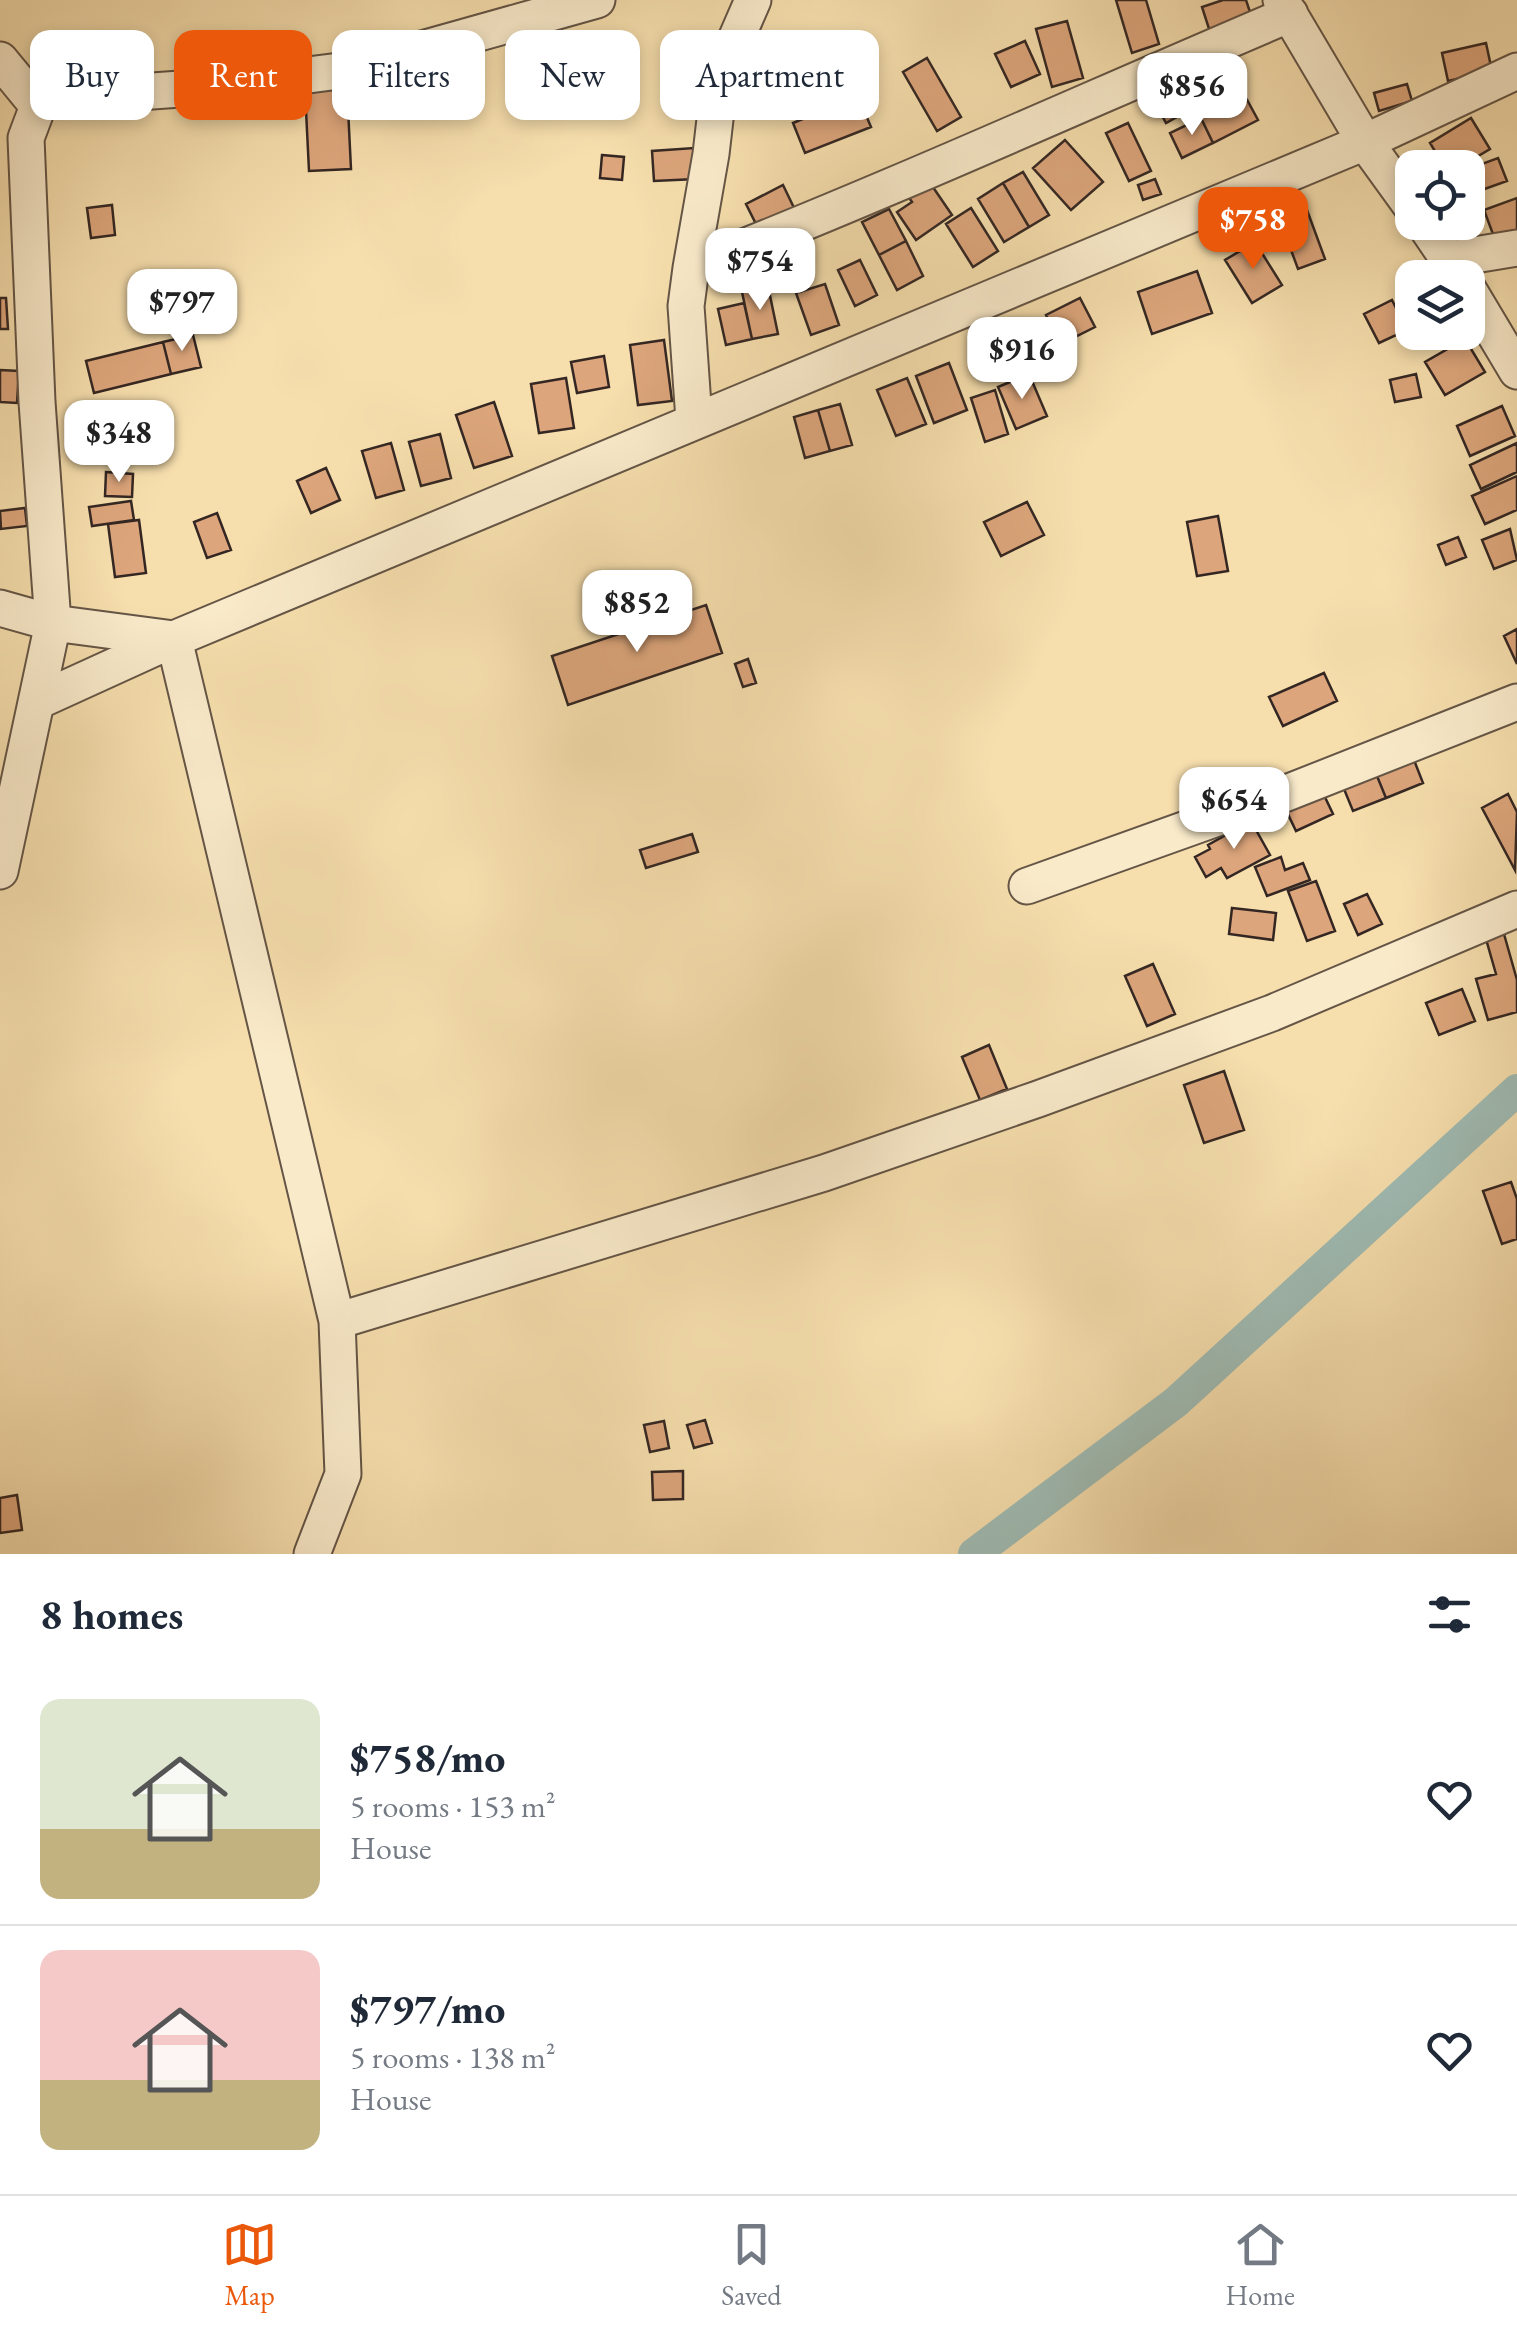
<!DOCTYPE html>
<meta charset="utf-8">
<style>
:root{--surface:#fff;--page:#f6f6f7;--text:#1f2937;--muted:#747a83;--line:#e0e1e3;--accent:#ea580c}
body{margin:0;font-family:"EB Garamond",serif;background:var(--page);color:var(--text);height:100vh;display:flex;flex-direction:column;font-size:38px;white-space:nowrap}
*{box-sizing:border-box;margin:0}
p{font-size:32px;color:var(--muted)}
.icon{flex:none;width:55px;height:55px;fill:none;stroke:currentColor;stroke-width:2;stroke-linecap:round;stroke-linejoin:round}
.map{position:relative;height:1554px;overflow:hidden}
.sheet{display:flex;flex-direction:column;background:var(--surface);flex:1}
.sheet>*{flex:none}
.hud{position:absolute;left:30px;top:30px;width:1000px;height:90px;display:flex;gap:20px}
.controls{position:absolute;left:1395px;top:150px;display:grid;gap:20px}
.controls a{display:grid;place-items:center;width:90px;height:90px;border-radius:20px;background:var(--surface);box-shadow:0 5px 15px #0003;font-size:50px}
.price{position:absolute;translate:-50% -85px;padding:0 22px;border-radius:20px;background:#fff;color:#222;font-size:32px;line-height:65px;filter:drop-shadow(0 2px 5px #0008)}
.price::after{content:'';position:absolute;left:50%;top:60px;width:30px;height:22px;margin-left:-15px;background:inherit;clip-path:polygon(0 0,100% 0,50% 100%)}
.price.current{background:var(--accent);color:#fff}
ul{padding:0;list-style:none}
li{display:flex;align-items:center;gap:30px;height:250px;padding:0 40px}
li+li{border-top:2px solid var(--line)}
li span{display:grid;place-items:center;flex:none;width:280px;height:200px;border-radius:20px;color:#555}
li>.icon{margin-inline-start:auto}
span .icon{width:120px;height:120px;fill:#fffc;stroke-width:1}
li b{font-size:42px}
h2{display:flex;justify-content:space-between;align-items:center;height:120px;padding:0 40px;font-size:42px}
.tag{padding:0 35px;border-radius:20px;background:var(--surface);box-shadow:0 5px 15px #0003;font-size:35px;line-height:90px}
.tag.current{background:var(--accent);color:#fff}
.tab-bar{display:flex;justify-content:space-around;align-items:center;height:140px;border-top:2px solid var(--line);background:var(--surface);font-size:28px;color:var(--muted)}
.tab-bar a{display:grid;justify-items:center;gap:5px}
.tab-bar .current{color:var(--accent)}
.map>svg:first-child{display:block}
</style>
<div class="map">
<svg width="1517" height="1554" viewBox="0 0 1517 1554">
<rect width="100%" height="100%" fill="#f6dead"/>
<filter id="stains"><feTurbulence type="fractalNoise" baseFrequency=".002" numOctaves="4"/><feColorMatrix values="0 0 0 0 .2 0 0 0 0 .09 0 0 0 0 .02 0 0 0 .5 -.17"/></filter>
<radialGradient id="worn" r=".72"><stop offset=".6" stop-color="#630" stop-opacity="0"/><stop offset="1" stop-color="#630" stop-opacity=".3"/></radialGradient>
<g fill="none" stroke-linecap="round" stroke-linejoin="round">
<!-- canal -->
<path stroke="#9fbbb3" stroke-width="32" d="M974 1554 1176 1402 1517 1090"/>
</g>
<!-- building -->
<path fill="#dca57b" stroke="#342723" stroke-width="2.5" d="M1116 0H1146L1159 44 1132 53Z
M1223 0H1246L1252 18 1210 32 1202 7Z
M1067 21 1083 78 1052 87 1036 29Z
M1025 41 1040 74 1011 87 995 54Z
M1486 43 1492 71 1448 81 1442 53Z
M927 58 961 117 937 131 903 72Z
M1223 58 1237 86 1193 108 1179 81Z
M1179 81 1193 108 1166 123 1151 95Z
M1407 84 1412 101 1379 111 1374 93Z
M347 88 351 169 309 171 305 90Z
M858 96 871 127 805 153 793 123Z
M1245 96 1258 120 1213 143 1201 118Z
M1201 118 1213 143 1182 158 1170 133Z
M1471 118 1490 149 1458 168H1445L1430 143Z
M1128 123 1151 171 1129 181 1106 133Z
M1065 140 1103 182 1071 210 1033 168Z
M694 148 696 179 654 181 652 151Z
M602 155 624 157 622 180 600 178Z
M1498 158 1507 181 1468 195V169Z
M1023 172 1049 215 1029 227 1003 183Z
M924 174 952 215 916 240 897 212 912 202 903 189Z
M1155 179 1161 194 1143 200 1138 185Z
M1003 183 1029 227 1004 242 978 199Z
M783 185 796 212 759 230 746 204Z
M1517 198V229L1494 237 1484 210Z
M112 205 115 235 91 238 87 208Z
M971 208 998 251 973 267 946 224Z
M889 209 906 241 879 255 862 222Z
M1307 210 1325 259 1298 269 1280 220Z
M906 241 923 276 897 290 879 255Z
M1255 242 1282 285 1252 303 1225 260Z
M860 260 877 295 855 306 838 270Z
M1197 271 1212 313 1152 334 1138 292Z
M825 284 839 325 811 335 796 293Z
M768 286 778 334 752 339 742 292Z
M0 298H6L8 329H0Z
M1080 298 1095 327 1061 344 1046 315Z
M1392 300 1407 330 1379 343 1364 314Z
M744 303 752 339 726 345 718 309Z
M1013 329 1026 369 998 377 986 337Z
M193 335 201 367 171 374 163 342Z
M1465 339 1485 372 1445 395 1425 362Z
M664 340 672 401 638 405 630 345Z
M163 342 171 374 94 393 86 361Z
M604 356 609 387 577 393 571 362Z
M949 363 967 410 934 423 916 376Z
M0 370 19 371 17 403 0 402Z
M1029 374 1047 416 1016 429 998 387Z
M1416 374 1421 397 1395 402 1390 380Z
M566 378 574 428 539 433 531 384Z
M907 378 926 424 896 436 877 390Z
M995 390 1008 434 985 442 971 398Z
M494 402 512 456 474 468 456 415Z
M840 404 852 445 830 451 818 410Z
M1502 406 1515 436 1470 456 1457 426Z
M159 410 164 431 115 442 110 421Z
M818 410 830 451 805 458 794 417Z
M440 434 451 478 421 486 409 442Z
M391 443 404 490 376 498 362 451Z
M1517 443V472L1481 489 1470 465Z
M326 468 340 500 311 513 297 481Z
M106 472 133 474 132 497 105 496Z
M1517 476V510L1485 524 1472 496Z
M131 501 134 520 92 526 89 507Z
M1027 502 1044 535 1001 556 984 522Z
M25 508 27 526 1 529 0 511Z
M217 513 231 550 207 558 194 522Z
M1218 516 1228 571 1197 576 1187 522Z
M139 520 146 573 115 577 108 524Z
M1510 529 1517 560 1494 569 1482 540Z
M1458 537 1466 557 1446 565 1438 545Z
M706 605 722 653 568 705 552 656Z
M1517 629V664L1504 636Z
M748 659 756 683 743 687 735 664Z
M1324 673 1337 701 1283 726 1269 697Z
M1414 760 1423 783 1386 798 1377 776Z
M1377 776 1386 798 1353 811 1344 789Z
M1322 791 1333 814 1296 831 1285 808Z
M1508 794 1517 812 1515 870 1482 808Z
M1251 821 1270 855 1227 878 1221 868 1206 877 1195 857 1210 849 1208 845Z
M692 834 698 852 646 868 640 850Z
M1281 857 1285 870 1303 863 1310 880 1267 896 1255 867Z
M1316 881 1335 931 1307 941 1288 891Z
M1367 894 1382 924 1358 935 1344 904Z
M1232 908 1276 913 1273 940 1229 934Z
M1504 934 1517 980V1012L1488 1020 1476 979 1496 974 1486 939Z
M1153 964 1175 1014 1147 1026 1125 976Z
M1462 989 1475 1021 1439 1035 1426 1003Z
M989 1045 1007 1089 980 1100 962 1057Z
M1224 1071 1244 1130 1204 1143 1184 1085Z
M1511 1182 1517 1199V1239L1502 1244 1483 1191Z
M705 1420 712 1443 694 1448 687 1425Z
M664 1421 669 1448 650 1452 644 1425Z
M683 1471V1499L653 1500 652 1472Z
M17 1495 22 1530 0 1533V1498Z"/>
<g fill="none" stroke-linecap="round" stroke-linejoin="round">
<!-- minor casing -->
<g stroke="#645546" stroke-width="39">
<path id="minor" d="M1281 0 1365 142 1412 207
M0 60 38 106
M1423 222 1461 278
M1450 259 1517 248
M691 268C893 189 1090 99 1290 14
M1468 289 1517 371
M694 420 686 306 691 268 711 154 720 76 753 0
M0 608 53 623 174 639 1365 142 1517 71
M38 701 174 639 337 1321 343 1474 312 1554
M0 871 53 623 37 402 26 138 38 106 53 98 223 86 347 70 597 0
M1027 886 1284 794 1517 702
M337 1321 824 1173 1038 1099 1272 1013 1517 909"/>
</g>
<!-- minor -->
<use href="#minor" stroke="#f9eaca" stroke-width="35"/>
</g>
<rect width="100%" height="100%" filter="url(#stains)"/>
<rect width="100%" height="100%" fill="url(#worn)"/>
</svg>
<div class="controls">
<a><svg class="icon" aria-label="locate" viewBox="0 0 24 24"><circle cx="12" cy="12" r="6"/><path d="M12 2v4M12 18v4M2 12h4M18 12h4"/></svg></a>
<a><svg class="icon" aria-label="layers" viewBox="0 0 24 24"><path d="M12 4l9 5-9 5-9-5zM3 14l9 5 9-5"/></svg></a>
</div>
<b class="price" style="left:1192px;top:138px">$856</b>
<b class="price current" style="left:1253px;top:272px">$758</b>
<b class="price" style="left:760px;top:313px">$754</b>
<b class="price" style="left:182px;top:354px">$797</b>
<b class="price" style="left:1022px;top:402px">$916</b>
<b class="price" style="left:119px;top:485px">$348</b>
<b class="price" style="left:637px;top:655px">$852</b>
<b class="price" style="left:1234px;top:852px">$654</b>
<div class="hud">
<a class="tag">Buy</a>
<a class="tag current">Rent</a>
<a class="tag">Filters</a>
<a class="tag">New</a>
<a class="tag">Apartment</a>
</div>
</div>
<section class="sheet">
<h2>8 homes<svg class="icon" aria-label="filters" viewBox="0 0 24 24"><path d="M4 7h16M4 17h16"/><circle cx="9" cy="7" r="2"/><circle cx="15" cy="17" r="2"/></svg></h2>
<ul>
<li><span style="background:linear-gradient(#dfe7d0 65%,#c2b280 0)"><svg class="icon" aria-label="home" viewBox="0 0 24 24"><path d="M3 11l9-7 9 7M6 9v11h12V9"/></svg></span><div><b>$758/mo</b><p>5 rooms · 153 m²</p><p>House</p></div><svg class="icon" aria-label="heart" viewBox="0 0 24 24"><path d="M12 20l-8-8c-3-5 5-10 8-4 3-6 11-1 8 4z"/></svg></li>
<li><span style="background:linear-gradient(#f6c9c9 65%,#c2b280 0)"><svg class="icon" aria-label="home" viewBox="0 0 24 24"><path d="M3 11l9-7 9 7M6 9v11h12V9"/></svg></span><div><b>$797/mo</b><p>5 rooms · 138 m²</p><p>House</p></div><svg class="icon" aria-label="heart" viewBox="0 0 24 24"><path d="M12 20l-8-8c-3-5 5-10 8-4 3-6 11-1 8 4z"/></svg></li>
</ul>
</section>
<nav class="tab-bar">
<a class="current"><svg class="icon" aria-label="map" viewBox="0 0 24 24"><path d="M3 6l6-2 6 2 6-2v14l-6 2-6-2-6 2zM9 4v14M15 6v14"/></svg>Map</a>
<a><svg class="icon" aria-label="saved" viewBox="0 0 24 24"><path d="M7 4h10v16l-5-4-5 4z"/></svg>Saved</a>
<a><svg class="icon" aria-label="home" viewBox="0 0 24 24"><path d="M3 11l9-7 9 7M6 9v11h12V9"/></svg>Home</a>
</nav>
